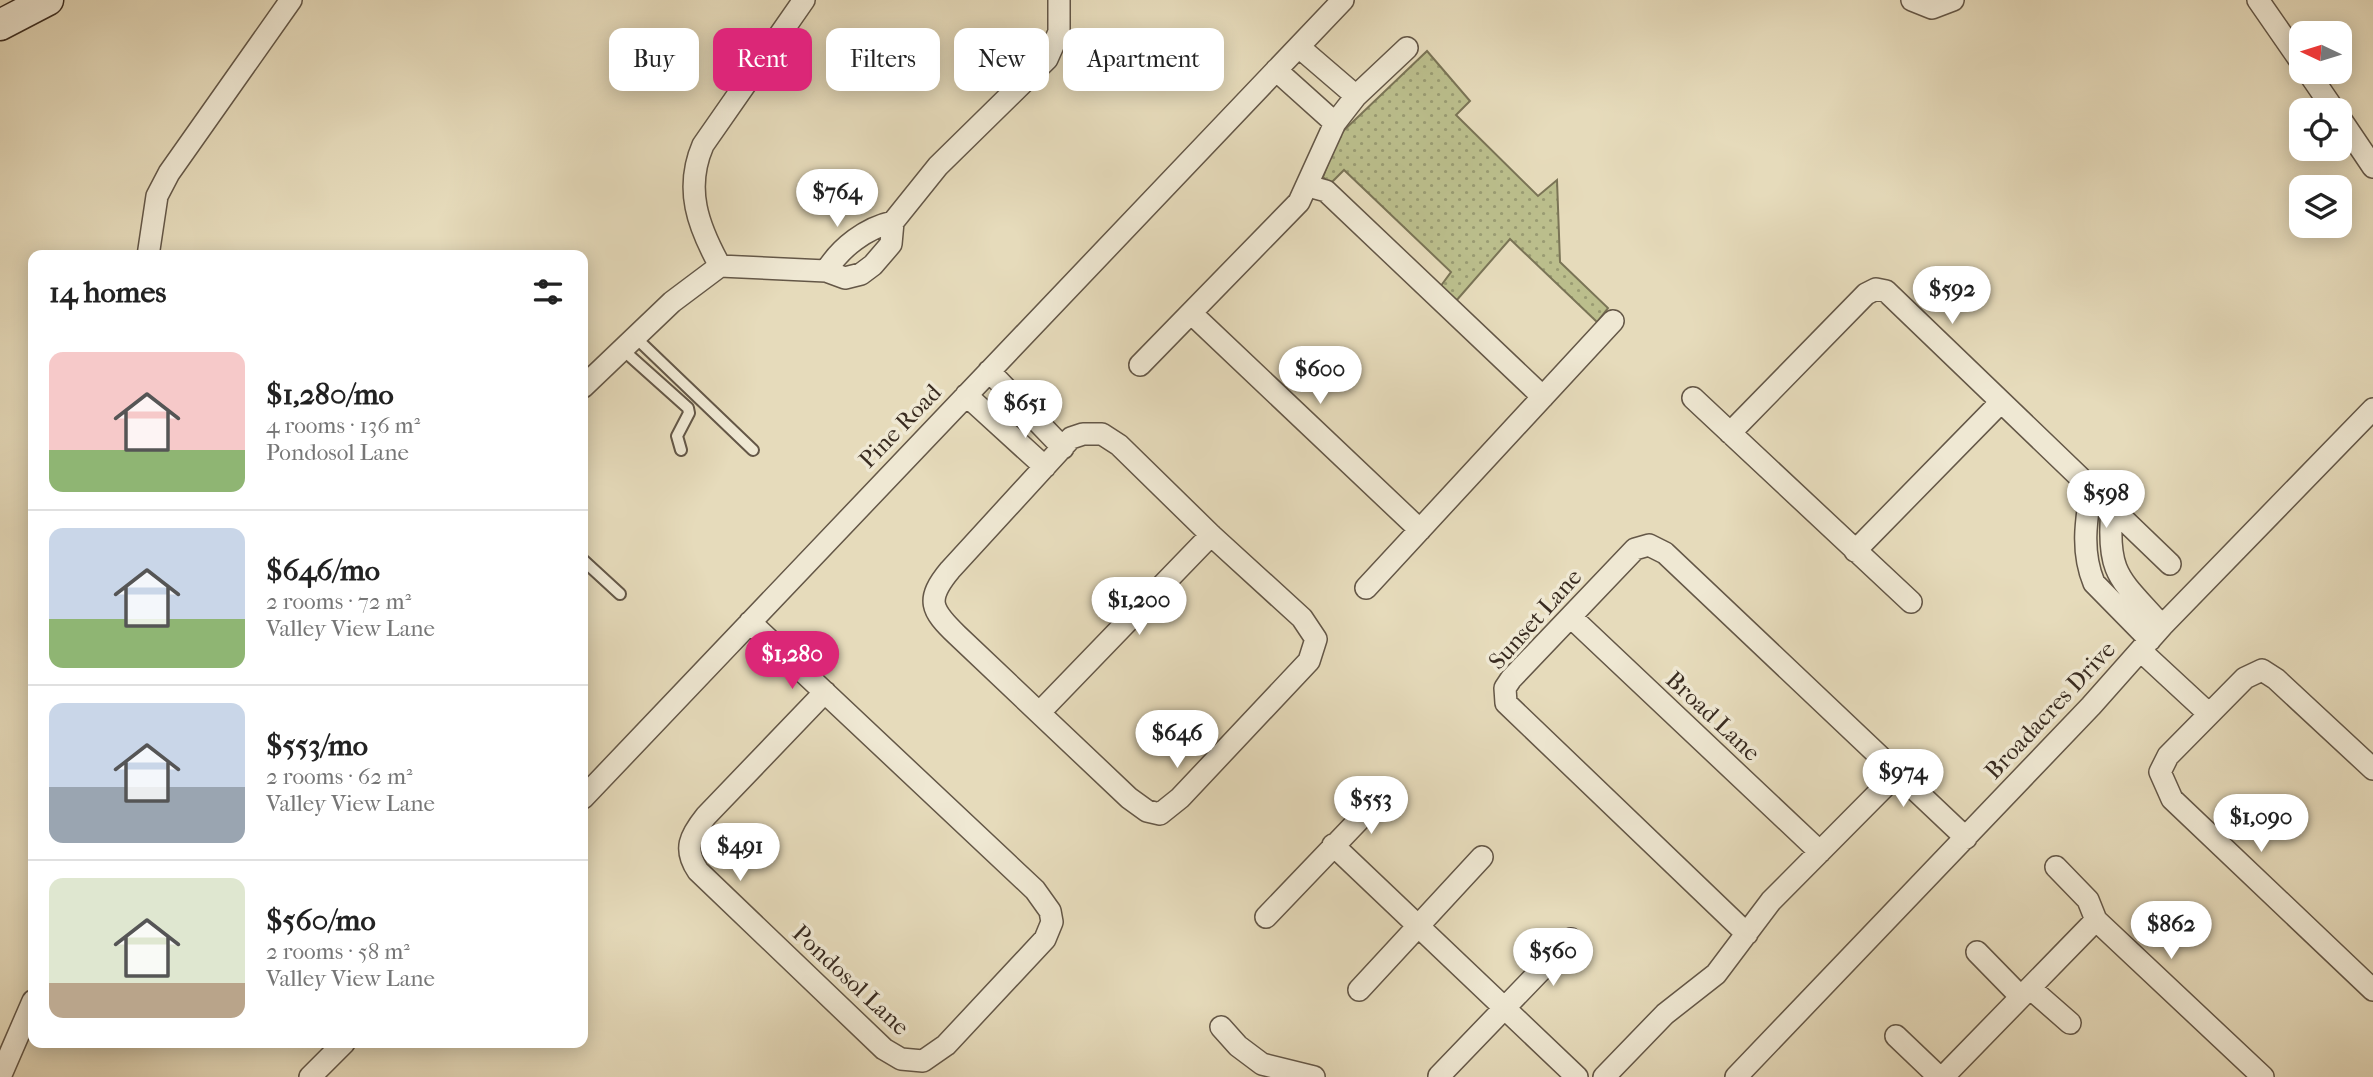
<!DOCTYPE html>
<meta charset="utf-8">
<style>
:root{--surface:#fff;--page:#f2f2f2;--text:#222;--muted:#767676;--line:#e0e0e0;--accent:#db2777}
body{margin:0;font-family:"IM FELL French Canon",serif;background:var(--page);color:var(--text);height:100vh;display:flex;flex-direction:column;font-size:26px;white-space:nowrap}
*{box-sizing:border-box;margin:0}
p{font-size:23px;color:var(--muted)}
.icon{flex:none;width:38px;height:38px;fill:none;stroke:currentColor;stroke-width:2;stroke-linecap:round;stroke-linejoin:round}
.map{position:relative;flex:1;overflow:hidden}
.details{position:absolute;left:28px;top:250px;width:560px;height:798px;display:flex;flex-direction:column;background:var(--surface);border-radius:14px;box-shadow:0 4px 18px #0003}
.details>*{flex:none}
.top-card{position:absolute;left:609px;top:28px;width:665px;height:63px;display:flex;gap:14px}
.needle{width:46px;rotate:274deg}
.fabs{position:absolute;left:2289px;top:21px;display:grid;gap:14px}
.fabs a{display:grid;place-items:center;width:63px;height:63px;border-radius:14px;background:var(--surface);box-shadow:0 4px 18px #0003;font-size:35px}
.price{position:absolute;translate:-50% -60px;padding:0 16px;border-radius:24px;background:#fff;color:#222;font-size:23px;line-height:46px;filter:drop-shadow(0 2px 4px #0008)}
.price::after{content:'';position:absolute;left:50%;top:42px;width:21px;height:16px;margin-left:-10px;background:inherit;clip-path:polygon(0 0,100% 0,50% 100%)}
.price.active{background:var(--accent);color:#fff}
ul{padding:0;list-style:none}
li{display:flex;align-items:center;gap:21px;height:175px;padding:0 21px}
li+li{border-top:2px solid var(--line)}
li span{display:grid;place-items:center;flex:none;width:196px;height:140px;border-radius:14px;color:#555}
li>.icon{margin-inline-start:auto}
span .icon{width:84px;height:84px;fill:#fffc;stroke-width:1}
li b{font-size:30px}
h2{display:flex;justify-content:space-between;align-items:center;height:84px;padding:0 21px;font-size:30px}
.chip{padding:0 24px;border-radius:14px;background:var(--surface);box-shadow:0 4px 18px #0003;font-size:24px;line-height:63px}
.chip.active{background:var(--accent);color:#fff}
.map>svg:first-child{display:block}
</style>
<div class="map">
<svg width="2373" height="1077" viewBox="0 0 2373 1077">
<defs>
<pattern id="grass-dots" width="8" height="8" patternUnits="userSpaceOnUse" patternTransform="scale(1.75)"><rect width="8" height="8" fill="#bbbe8c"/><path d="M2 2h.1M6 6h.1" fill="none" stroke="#999b72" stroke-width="1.8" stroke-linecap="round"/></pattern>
</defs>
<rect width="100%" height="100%" fill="#e6dbbb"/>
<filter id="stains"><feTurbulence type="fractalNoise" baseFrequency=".00286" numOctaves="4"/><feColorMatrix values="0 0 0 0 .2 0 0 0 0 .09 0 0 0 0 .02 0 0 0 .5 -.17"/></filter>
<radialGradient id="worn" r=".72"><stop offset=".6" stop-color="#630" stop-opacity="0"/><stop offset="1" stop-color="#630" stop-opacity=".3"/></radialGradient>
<!-- grass -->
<path fill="url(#grass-dots)" stroke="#7a7456" stroke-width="2" d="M1427 51 1470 101 1456 115 1538 196 1557 180 1560 262 1608 308 1597 322 1510 239 1456 301 1440 287 1451 272 1344 170 1330 184 1323 177 1339 135Z"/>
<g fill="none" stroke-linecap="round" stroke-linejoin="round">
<!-- lane casing -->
<g stroke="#645747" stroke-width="14">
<path id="lane" d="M635 337 753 450
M622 349 688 408 689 413 677 436 681 450
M583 560 620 594"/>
</g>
<!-- street casing -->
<g stroke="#645747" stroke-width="24">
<path id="street" d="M1912 0 1932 8 1953 0
M2258 0 2301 62
M1299 47 1356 96
M1276 70 1335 123
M2308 72 2334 110
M2340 118 2373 167
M1308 186 1326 191 1543 397
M148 256 157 196 169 173 291 0
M720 266C698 226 684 189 703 145L804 0
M826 271C841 247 866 228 893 222
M1191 313 1420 530
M1140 365 1299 202 1335 123 1356 96 1407 48
M989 371 1063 448
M583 387 672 302 720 266 826 271 845 278 861 274 873 265 891 244 893 222 938 166 1047 59 1059 32V0
M966 395 1045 467
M1693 398 1911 602
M1730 433 1866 294 1876 289 1886 291 2170 564
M1083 434H1102L1119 445 1211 535 1302 618 1316 639 1309 661 1180 798 1160 814 1147 811 1129 798 957 635C931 610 925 600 950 570L1071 438Z
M2091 489C2086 521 2081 552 2094 583L2150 640
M2112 509C2106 576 2121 579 2162 626
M1855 551 2000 403
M1366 588 1613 321
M1571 617 1820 852
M750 622 1035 890 1050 911 1052 922 1045 939 946 1045 923 1061 901 1059 884 1049 698 871C683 849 690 836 706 816L825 692
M2142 652 2209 714
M1040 712 1211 535
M2373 769 2276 679 2262 670 2245 678 2168 756 2160 772 2172 799 2373 990
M583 798 1343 0
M1333 845 1577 1077
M2056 867 2088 900 2096 920 2263 1077
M1266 917 1380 798
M1747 934 1506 703 1505 688 1511 679 1635 549 1649 545 1665 553 1966 838
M1977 952 2021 997
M2030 988 2070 1023
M1359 990 1482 857
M1221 1027 1238 1046 1262 1064 1314 1077
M1896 1036 1939 1077
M1439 1076 1571 939
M0 1077 33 1001
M310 1077 344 1043
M1604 1077 1665 1014 1716 974 1771 901 1897 774
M1736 1077 2091 706 2162 626 2373 409
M1943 1077 2096 920"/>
</g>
<!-- secondary casing -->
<g stroke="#392b20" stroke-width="33">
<path id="secondary" d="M0 25 48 0"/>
</g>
<!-- lane -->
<use href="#lane" stroke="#efe8d3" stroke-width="10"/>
<!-- street -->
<use href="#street" stroke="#efe8d3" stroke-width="21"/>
<!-- secondary -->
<use href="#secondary" stroke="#efe8d3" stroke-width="30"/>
</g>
<g text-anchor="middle" stroke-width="7" stroke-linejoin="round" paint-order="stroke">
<!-- street labels -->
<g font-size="24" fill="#392b20" stroke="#efe8d3">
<text transform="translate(900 426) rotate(-46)" y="8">Pine Road</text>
<text transform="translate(1535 619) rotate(-48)" y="8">Sunset Lane</text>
<text transform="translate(2050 710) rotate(-47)" y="8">Broadacres Drive</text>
<text transform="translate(1713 716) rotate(43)" y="8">Broad Lane</text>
<text transform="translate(851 980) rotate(43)" y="8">Pondosol Lane</text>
</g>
</g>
<rect width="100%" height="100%" filter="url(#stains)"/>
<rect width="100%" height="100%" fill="url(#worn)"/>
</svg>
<div class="fabs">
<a><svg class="needle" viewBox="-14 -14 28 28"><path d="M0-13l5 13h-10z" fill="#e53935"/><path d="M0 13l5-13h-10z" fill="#767676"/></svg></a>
<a><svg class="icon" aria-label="locate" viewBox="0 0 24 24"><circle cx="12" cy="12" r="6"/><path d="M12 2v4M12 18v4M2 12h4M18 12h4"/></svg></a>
<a><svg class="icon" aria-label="layers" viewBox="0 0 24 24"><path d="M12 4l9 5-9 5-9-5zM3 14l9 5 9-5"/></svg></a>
</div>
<b class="price" style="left:837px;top:229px">$764</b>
<b class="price" style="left:1952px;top:326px">$592</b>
<b class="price" style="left:1320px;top:406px">$600</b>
<b class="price" style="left:1025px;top:440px">$651</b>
<b class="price" style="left:2106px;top:530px">$598</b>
<b class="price" style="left:1139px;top:637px">$1,200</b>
<b class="price active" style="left:792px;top:691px">$1,280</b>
<b class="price" style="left:1177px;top:770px">$646</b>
<b class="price" style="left:1903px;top:809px">$974</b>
<b class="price" style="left:1371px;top:836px">$553</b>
<b class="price" style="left:2261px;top:854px">$1,090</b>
<b class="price" style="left:740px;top:883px">$491</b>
<b class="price" style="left:2171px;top:961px">$862</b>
<b class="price" style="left:1553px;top:988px">$560</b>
<div class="top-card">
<a class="chip">Buy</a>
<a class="chip active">Rent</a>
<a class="chip">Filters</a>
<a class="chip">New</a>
<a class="chip">Apartment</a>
</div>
<section class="details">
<h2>14 homes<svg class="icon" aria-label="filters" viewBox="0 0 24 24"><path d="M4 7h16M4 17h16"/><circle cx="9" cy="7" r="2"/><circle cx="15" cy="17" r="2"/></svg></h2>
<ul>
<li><span style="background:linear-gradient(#f6c9c9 70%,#8fb573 0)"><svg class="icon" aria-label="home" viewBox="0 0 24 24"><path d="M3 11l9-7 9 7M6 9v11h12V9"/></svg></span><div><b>$1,280/mo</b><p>4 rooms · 136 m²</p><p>Pondosol Lane</p></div></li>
<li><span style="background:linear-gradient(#c9d6e8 65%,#8fb573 0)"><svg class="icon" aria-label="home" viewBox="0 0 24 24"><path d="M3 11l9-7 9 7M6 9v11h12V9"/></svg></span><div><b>$646/mo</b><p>2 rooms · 72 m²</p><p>Valley View Lane</p></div></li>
<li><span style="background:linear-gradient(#c9d6e8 60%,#9aa5b1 0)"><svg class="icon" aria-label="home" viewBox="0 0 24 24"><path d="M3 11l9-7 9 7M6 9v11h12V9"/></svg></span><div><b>$553/mo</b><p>2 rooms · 62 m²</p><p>Valley View Lane</p></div></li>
<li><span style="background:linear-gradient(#dfe7d0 75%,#b9a48a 0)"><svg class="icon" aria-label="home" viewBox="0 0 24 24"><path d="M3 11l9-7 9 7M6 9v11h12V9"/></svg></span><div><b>$560/mo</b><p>2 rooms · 58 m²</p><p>Valley View Lane</p></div></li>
</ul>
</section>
</div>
